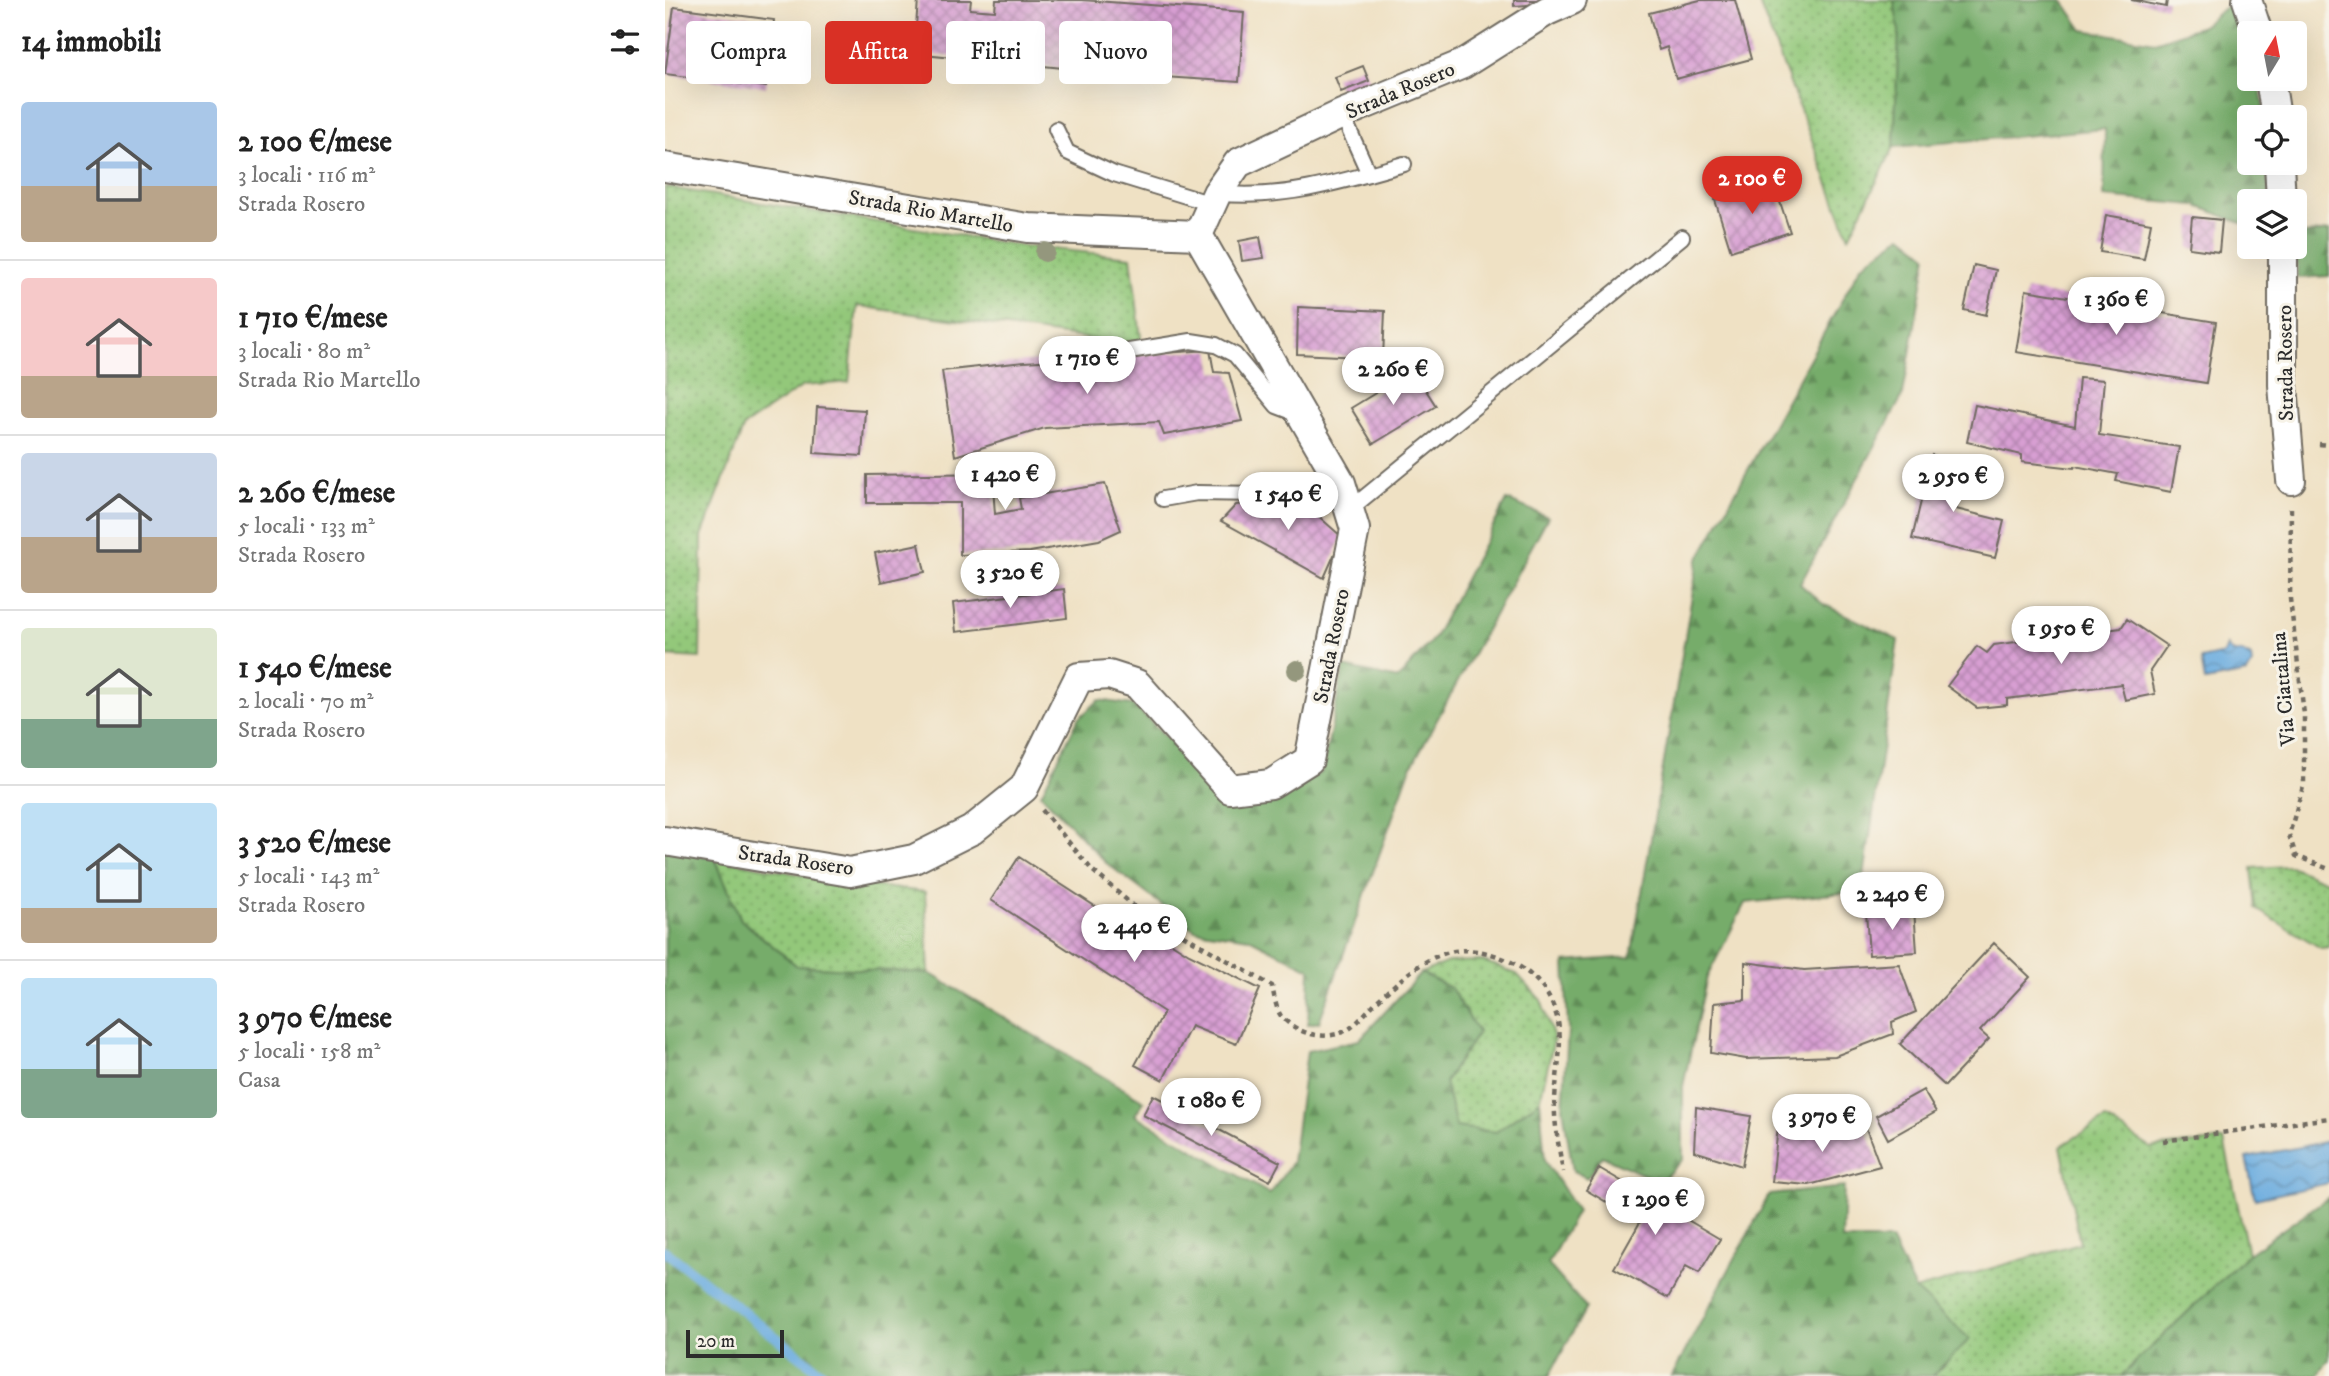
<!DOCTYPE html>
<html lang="it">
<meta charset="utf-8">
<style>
:root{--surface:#fff;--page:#f6f6f6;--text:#222;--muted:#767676;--line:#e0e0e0;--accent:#d93025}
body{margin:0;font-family:"IM FELL DW Pica",serif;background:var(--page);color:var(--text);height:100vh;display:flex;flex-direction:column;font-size:26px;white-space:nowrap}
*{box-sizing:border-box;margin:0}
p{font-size:23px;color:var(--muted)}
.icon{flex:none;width:38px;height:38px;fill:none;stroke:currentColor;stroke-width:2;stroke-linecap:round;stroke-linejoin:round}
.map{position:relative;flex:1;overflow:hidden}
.sheet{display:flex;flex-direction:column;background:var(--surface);width:665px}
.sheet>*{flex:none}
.hud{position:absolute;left:21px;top:21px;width:665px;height:63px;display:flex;gap:14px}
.needle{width:46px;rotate:10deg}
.fabs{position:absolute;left:1572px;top:21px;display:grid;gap:14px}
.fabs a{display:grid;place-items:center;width:70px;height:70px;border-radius:7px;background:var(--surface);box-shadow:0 7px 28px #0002;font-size:35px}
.scale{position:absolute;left:21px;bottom:18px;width:98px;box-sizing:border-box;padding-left:7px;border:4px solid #2b2b2b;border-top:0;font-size:19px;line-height:24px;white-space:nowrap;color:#2b2b2b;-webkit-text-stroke:5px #f7f3e8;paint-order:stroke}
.price{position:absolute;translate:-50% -60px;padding:0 16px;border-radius:24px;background:#fff;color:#222;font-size:23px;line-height:46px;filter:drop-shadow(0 2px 4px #0008)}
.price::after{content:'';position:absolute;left:50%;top:42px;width:21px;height:16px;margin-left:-10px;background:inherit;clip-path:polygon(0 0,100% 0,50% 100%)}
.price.on{background:var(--accent);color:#fff}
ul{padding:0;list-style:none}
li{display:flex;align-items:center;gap:21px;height:175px;padding:0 21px}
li+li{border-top:2px solid var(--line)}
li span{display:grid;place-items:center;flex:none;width:196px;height:140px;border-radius:7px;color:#555}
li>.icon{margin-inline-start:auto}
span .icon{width:84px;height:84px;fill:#fffc;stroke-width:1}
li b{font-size:30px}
h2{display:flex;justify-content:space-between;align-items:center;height:84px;padding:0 21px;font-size:30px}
.pill{padding:0 24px;border-radius:7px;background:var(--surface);box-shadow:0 7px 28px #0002;font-size:24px;line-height:63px}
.pill.on{background:var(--accent);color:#fff}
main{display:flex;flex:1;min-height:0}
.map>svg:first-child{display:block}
</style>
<main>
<section class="sheet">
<h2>14 immobili<svg class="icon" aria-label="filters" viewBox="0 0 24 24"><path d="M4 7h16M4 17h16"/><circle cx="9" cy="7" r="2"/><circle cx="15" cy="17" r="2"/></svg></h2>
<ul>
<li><span style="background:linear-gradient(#a9c7e8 60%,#b9a48a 0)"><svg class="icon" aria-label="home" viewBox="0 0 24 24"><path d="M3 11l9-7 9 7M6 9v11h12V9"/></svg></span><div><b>2 100 €/mese</b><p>3 locali · 116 m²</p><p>Strada Rosero</p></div></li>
<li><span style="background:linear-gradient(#f6c9c9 70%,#b9a48a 0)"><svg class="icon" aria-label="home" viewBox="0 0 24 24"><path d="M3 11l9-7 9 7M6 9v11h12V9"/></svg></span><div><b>1 710 €/mese</b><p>3 locali · 80 m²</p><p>Strada Rio Martello</p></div></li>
<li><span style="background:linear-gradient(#c9d6e8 60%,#b9a48a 0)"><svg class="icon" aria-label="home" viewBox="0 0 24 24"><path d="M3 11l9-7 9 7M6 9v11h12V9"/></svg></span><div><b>2 260 €/mese</b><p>5 locali · 133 m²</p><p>Strada Rosero</p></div></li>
<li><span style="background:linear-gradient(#dfe7d0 65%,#7fa58c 0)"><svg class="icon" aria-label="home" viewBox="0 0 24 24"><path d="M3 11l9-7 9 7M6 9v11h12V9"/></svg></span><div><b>1 540 €/mese</b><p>2 locali · 70 m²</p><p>Strada Rosero</p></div></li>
<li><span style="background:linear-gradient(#bfe0f5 75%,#b9a48a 0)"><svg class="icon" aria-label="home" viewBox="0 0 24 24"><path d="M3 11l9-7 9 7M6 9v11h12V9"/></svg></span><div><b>3 520 €/mese</b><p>5 locali · 143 m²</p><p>Strada Rosero</p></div></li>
<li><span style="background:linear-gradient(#bfe0f5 65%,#7fa58c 0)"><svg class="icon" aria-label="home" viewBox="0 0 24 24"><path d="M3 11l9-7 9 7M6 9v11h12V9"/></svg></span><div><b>3 970 €/mese</b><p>5 locali · 158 m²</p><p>Casa</p></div></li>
</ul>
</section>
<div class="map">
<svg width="1664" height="1376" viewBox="0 0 1664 1376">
<defs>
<pattern id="grass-dots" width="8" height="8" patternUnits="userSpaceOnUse" patternTransform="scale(1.75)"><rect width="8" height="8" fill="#93c87a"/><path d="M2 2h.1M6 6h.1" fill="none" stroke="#78a364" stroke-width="1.8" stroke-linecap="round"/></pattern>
<pattern id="forest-firs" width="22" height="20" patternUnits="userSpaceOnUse" patternTransform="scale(1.75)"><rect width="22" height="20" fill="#76ac6a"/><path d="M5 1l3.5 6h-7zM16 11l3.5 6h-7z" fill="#618c57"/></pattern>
<pattern id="water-waves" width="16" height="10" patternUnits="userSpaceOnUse" patternTransform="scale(1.75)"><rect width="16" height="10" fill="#6bacdf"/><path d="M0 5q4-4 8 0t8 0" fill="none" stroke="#588cb5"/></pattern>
<pattern id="building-cross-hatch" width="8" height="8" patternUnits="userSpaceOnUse" patternTransform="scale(1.75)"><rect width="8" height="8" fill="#d89fd3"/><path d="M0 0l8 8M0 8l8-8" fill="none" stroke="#af82ab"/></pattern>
</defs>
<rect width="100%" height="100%" fill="#f7f3e8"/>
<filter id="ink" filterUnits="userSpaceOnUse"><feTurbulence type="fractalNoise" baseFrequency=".0143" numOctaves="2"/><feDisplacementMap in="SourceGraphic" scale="14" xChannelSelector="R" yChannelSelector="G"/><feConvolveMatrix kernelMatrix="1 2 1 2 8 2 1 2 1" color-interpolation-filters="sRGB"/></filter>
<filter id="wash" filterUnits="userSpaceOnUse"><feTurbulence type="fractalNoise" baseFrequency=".00686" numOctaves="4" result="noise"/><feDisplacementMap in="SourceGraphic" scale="28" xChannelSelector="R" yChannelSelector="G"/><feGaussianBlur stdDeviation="1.57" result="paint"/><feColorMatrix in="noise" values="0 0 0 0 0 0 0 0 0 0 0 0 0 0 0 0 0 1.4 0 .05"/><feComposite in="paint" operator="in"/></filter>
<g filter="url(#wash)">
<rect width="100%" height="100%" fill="#efe1c4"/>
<!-- grass -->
<path fill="url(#grass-dots)" stroke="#5f7a52" stroke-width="2" d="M1093 0H1229L1234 31 1229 147 1184 237Z
M0 187 358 246 466 257 477 346 192 306 184 382 138 386 79 426 37 536 35 658 0 656Z
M50 858 174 882 260 892 264 973 132 966 76 920Z
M1625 866 1664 882V947L1656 948 1591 909 1587 868Z
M818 961 852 974 876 1000 889 1039 875 1100 831 1132 791 1128 780 1082 813 1032 756 973 783 962Z
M1441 1119 1486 1148 1559 1140 1583 1254 1456 1376H1267L1304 1339 1250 1290 1415 1243 1396 1146Z"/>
<!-- forest -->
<path fill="url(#forest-firs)" stroke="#506c4a" stroke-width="2" d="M1229 0H1397L1418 30 1490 42 1537 26 1563 5 1584 41V79H1594L1600 117H1584V163H1602L1604 201H1584V226L1530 205 1439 197 1440 129 1229 147 1234 31Z
M1664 231V276L1632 278 1633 235Z
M1237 235 1262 255 1238 395 1135 584 1158 604 1233 640 1197 891 1080 903 1042 977 1018 1086V1159L995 1182 937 1156 922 1178 908 1171 898 1108 903 1031 900 962 966 957 1033 560 1196 266Z
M842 500 883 517 745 769 654 1022 643 1024 645 969 584 938 530 930 440 862 376 794 413 719 434 700 468 705 516 751 556 800 599 803 657 772 679 667 733 679 769 638Z
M0 850 50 858 76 920 132 966 264 973 479 1101 470 1115 605 1194 627 1162 642 1051 694 1040 756 973 786 988 813 1032 780 1082 791 1127 831 1132 875 1100 880 1161 912 1211 883 1264 921 1308 884 1376H0Z
M1179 1187 1177 1240H1226L1250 1290 1305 1339 1267 1376H1007L1104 1195Z
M1664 1197V1359L1653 1376H1456L1583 1254Z"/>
<!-- water -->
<path fill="url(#water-waves)" stroke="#4b6c85" stroke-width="2" d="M1562 646 1567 653 1577 652 1586 657 1587 665 1582 673 1540 681 1536 659 1559 654Z
M1664 1141V1183L1590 1199 1581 1158Z"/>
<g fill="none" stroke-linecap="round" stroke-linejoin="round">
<!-- stream -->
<path stroke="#6bacdf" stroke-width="10" d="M0 1251 161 1376"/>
</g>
<g id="blocks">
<!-- building -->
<path fill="url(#building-cross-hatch)" d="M253 0H306L305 9 330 11 331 0H417L579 12 574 82 468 75 249 53Z
M849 0H875V4L849 6Z
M1035 0H1070L1086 59 1011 79 1002 47 994 50 984 13Z
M1466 0H1502L1501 7Z
M9 7 109 20 101 87 0 74Z
M698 66 704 81 676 92 670 77Z
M1108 181 1125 232 1066 251 1050 200Z
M1441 215 1486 223 1479 259 1435 252Z
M1527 217 1557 220 1554 252 1524 248Z
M595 237 599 258 577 261 574 241Z
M1309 265 1331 270 1321 315 1299 310Z
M1361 290 1551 322 1541 383 1351 352Z
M633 307 720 311 718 358 632 354Z
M545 350 549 372 564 373 577 421 499 435 494 422 380 428 290 456 277 371 359 362Z
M748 370 771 406 708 444 686 408Z
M1414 378 1439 380 1434 435 1514 447 1506 492 1451 481 1453 474 1410 466 1409 468 1357 462V455L1302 442 1310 405 1410 426Z
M152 407 200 410 197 456 149 453Z
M1267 455 1302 464 1291 509 1339 521 1330 558 1247 539Z
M327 473 330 514 356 509 354 498 440 484 456 530 434 540 365 552 295 555V503H202V475Z
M620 499 651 514 677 537 659 578 556 521 571 505Z
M254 544 260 572 216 582 210 553Z
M399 589 402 618 291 632 288 603Z
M1462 619 1502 646 1485 671 1490 694 1460 700 1456 684 1342 699V705L1312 708 1282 686 1312 646 1322 653 1329 645 1456 628Z
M354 857 456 923 461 914 524 954 595 989 571 1044 526 1026 498 1080 470 1065 499 1012 326 900Z
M1249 909 1252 952 1204 955 1201 912Z
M1329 943 1365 977 1315 1031 1324 1039 1280 1086 1235 1044Z
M1080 962 1139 970 1234 964 1251 1012 1227 1022 1228 1034 1170 1056 1081 1059 1046 1053 1049 1003 1080 1000Z
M1258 1090 1271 1112 1223 1139 1211 1116Z
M488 1095 615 1162 605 1181 478 1115Z
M1031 1107 1086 1116 1077 1166 1029 1151Z
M1199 1123 1215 1166 1144 1185 1107 1182 1113 1127 1140 1132Z
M934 1168 1055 1239 1034 1273 1021 1266 1003 1298 949 1268 975 1222 921 1190Z"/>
</g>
</g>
<g filter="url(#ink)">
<use href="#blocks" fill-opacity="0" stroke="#706b61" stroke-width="2"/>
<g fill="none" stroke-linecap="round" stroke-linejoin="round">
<!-- service casing -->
<g stroke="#706b61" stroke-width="18">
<path id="service" d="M677 114 704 174
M391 129 402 152 449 174 547 204
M552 193C614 201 680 181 739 164
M417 354 458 352 526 341 551 345 570 355 612 406 633 414
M498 499 532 493 595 494 676 483
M684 510 1017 237"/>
</g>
<!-- minor casing -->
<g stroke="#706b61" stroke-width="32">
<path id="minor" d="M1582 0 1593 33
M1605 79 1611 117
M1614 163 1616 201
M0 167 363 228 533 235
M533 235 552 193 573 163 677 114 798 64 882 11 907 0
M1618 247V385L1626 480
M0 841 185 872 249 859 307 830 359 788 414 677 444 675 472 684 565 789 606 784 644 760 690 529 676 483 533 235"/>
</g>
<!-- path -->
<path stroke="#706b61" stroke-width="4.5" stroke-dasharray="5 5" stroke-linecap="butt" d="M1654 444 1664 445
M1626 508 1625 599 1639 714V783L1624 835 1631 856 1664 869
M377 810 427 870 471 908 607 986C609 995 611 1009 616 1016 633 1035 662 1042 684 1029 693 1023 702 1011 710 1003 751 964 785 933 844 961 867 972 883 989 891 1014 901 1047 888 1081 890 1115 891 1134 895 1153 898 1172
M1498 1141 1664 1118"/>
<!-- service -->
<use href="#service" stroke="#fff" stroke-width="14"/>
<!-- minor -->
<use href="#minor" stroke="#fff" stroke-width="28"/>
</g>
<!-- trees -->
<g fill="#94977d">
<circle cx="380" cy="252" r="10"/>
<circle cx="632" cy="670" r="10"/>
</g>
</g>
<g text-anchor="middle" stroke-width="6" stroke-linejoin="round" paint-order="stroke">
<!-- street labels -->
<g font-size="21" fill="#2b2b2b" stroke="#f7f3e8">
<text transform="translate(735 90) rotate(-23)" y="7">Strada Rosero</text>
<text transform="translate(266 211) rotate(10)" y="7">Strada Rio Martello</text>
<text transform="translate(1620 363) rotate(-91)" y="7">Strada Rosero</text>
<text transform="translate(666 646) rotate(-79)" y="7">Strada Rosero</text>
<text transform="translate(1618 689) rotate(-95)" y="7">Via Ciattalina</text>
<text transform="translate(131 860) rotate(8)" y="7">Strada Rosero</text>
</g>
</g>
</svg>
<div class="fabs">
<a><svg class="needle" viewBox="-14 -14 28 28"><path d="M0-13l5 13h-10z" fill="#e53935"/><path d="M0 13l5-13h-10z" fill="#767676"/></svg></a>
<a><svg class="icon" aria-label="locate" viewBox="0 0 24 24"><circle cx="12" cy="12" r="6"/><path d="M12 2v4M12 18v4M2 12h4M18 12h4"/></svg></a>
<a><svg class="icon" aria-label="layers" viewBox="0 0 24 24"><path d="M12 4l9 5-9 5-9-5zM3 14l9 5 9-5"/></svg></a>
</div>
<div class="scale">20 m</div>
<b class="price on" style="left:1087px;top:216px">2 100 €</b>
<b class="price" style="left:1451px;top:337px">1 360 €</b>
<b class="price" style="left:422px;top:396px">1 710 €</b>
<b class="price" style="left:728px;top:407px">2 260 €</b>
<b class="price" style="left:340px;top:512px">1 420 €</b>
<b class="price" style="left:1288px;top:514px">2 950 €</b>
<b class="price" style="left:623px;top:532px">1 540 €</b>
<b class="price" style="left:345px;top:610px">3 520 €</b>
<b class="price" style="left:1396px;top:666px">1 950 €</b>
<b class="price" style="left:1227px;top:932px">2 240 €</b>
<b class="price" style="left:469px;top:964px">2 440 €</b>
<b class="price" style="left:546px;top:1138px">1 080 €</b>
<b class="price" style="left:1157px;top:1154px">3 970 €</b>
<b class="price" style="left:990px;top:1237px">1 290 €</b>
<div class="hud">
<a class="pill">Compra</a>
<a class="pill on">Affitta</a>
<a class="pill">Filtri</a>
<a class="pill">Nuovo</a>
</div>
</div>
</main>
